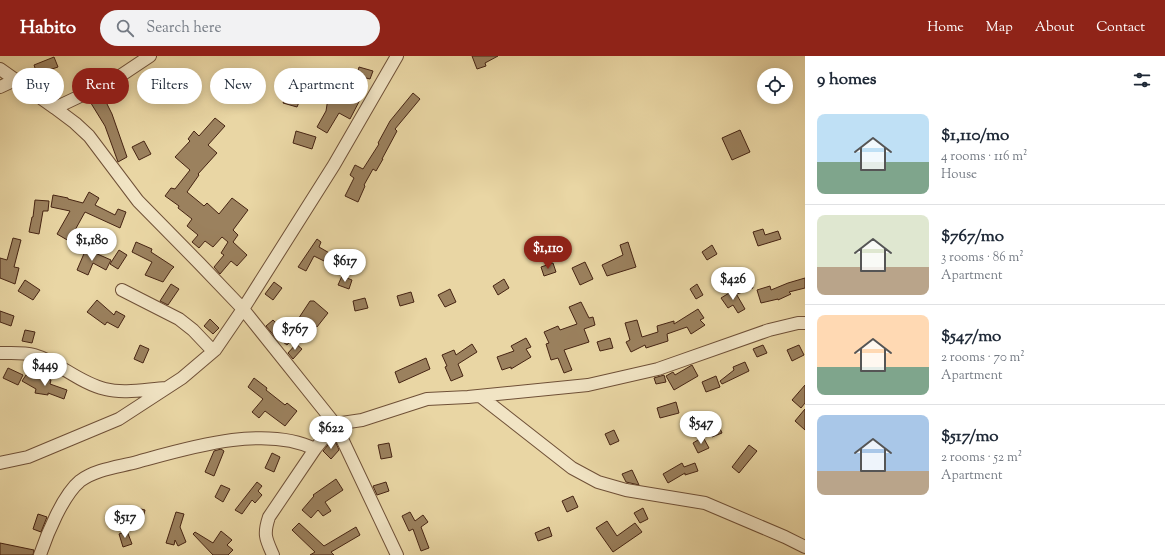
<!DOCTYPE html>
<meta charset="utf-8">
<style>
:root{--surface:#fff;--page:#f2f2f3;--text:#1f2937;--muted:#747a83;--line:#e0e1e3;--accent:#8f2418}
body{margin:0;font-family:"Sorts Mill Goudy",serif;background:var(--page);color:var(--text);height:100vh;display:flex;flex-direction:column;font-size:15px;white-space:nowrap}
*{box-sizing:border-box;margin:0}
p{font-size:13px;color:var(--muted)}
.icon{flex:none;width:22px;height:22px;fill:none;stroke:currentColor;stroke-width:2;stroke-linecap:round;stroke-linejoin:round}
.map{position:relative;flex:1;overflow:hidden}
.details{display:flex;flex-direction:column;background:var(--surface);width:360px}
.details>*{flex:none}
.hud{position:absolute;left:12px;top:12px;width:380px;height:36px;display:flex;gap:8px}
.fabs{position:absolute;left:757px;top:12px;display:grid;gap:8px}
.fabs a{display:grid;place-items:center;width:36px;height:36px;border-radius:50%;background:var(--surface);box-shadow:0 2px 10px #0003;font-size:20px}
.price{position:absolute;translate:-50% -34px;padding:0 9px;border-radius:14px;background:#fff;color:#222;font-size:13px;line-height:26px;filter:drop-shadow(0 1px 2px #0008)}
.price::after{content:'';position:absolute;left:50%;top:24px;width:12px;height:9px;margin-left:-6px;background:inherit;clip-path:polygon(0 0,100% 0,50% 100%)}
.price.on{background:var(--accent);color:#fff}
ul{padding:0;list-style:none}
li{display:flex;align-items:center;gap:12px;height:100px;padding:0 12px}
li+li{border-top:1px solid var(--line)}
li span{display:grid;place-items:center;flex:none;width:112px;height:80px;border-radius:8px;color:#555}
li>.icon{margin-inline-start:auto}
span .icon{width:48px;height:48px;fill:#fffc;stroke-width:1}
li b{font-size:17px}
h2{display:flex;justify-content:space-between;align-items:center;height:48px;padding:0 12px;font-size:17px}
.tag{padding:0 14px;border-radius:18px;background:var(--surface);box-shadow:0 2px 10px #0003;font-size:14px;line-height:36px}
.tag.on{background:var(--accent);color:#fff}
header{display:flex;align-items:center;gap:24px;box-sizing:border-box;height:56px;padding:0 20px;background:var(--accent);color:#fff}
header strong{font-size:19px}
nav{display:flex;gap:22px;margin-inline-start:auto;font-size:14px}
.search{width:280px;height:36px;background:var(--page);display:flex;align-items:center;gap:10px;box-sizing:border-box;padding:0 14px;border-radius:22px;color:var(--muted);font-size:15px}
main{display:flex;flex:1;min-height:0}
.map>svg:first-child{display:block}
</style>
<header>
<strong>Habito</strong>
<div class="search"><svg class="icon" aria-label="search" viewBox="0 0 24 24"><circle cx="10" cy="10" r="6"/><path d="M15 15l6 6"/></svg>Search here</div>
<nav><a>Home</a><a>Map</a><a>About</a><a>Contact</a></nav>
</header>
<main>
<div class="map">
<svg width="805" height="499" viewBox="0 0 805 499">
<rect width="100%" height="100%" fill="#e9d6a4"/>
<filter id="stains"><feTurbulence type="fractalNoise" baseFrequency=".005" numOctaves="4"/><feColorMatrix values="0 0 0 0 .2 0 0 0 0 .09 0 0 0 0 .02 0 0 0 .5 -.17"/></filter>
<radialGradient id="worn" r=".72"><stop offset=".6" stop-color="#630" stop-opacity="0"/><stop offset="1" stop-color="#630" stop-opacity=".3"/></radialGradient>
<!-- building -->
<path fill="#9b815e" stroke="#462413" d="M472 0H498L485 7 486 10 477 13Z
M54 1 58 11 37 18 34 9Z
M359 11 373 15 370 23 366 22 362 37 363 38 350 63 339 57 327 77 317 71 326 55 329 36 350 40 353 34Z
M288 33 299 37 297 43 300 44 297 51 283 47Z
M413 37 420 43 395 73 397 75 382 103H383L376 115 373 113 364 129 365 130 358 146 345 140 354 122 350 119 355 109 363 113 379 88 378 87 390 65Z
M102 38 112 58 127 101 118 106 105 70 89 44Z
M215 62 225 70 208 89 217 97 198 118 199 119 187 136 204 150 207 147 219 158 232 142 248 154 233 174 238 179 233 186 247 199 237 210 231 205 220 218 214 211 224 199 221 197 228 186 222 181 213 191 205 185 199 192 192 186 198 179 187 170 192 163 178 152 179 150 165 140 171 132 175 133 190 114 175 101 190 85 188 83 194 75 199 80Z
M740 74 750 96 732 104 722 82Z
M296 75 316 81 312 93 293 87Z
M144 85 151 98 139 104 132 91Z
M89 136 99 142 95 149 115 159 118 153 126 156 120 172 85 156 69 185 57 178 70 155 51 151 53 139 68 142V143L83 147Z
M35 144 49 145 48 155H43L39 178 29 176 32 161H33Z
M763 173 765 179 778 175 781 183 758 190 753 176Z
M13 182 21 184 14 211 19 212 15 228 0 222V202L7 204Z
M317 183 321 186 319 191 338 202 334 210 314 200 306 215 298 211Z
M136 186 152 193 151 196 174 211 171 214 163 226 145 219 152 206 132 196Z
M628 186 636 211 607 220 602 209 623 199 620 189Z
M712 189 717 198 707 204 702 196Z
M86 193 111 204 106 214 93 207 88 219 77 214Z
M119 194 127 199 118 213 110 208Z
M585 206 593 223 580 229 572 212Z
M553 207 556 216 544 220 541 211Z
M342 220 352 224 349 233 338 229Z
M805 222V232L789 236 791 238 778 244V243L761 247 757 234 770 230 771 234 788 227Z
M504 223 509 232 498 239 493 230Z
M750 223 753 232 737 238 734 228Z
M25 224 40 234 33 244 18 235Z
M274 226 282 232 273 244 265 238Z
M171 228 179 233 168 249 160 245Z
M697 228 703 239 696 243 690 233Z
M450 233 456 246 445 251 438 239Z
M734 234 745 253 738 257 733 249 728 252 721 242Z
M411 236 414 246 400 250 397 240Z
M365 242 368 252 355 255 353 245Z
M97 244 114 259 116 255 125 260 118 272 107 266 105 269 87 256Z
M310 245H314L328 257 317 271 309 265 287 289 283 286Z
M581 246 589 262 593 261 595 269 584 273 589 286 564 294 572 314 564 317 558 302 551 304 546 288 549 287 544 276 558 270 560 274 577 268 569 251Z
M698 253 704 262 700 264 705 269 691 278 687 271 667 278 668 285 646 292 645 289 631 296 626 286 630 284 625 267 637 264 642 281 658 276 657 270 674 265V268Z
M0 255 14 260 11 270 0 266Z
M210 263 219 272 213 278 204 270Z
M273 264 283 274 275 281 266 270Z
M25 274 35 276 32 287 22 285Z
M526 282 531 291 526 293 531 301 511 313V311L502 314 497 301 514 295 511 290Z
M610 282 613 292 600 295 597 286Z
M296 288 302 293 293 303 288 297Z
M472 288 477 296 458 308 463 320 451 325 445 311 447 310 442 299 454 294 456 299Z
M140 289 149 293 143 307 134 303Z
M763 289 767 297 757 301 753 293Z
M799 289 804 299 792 305 787 294Z
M426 302 430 313 399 327 395 316Z
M745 306 749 315 722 328 720 325 734 314 733 311Z
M692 309 698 320 674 334 666 320 673 316 675 319Z
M8 312 23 319 18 329 3 322Z
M26 319 51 324 50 328 67 334 64 343 48 337V339L35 337 36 333 22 325Z
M664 319 666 326 656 328 654 322Z
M716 320 720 331 706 336 702 326Z
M254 322 267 332 266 334 285 349 287 347 297 355 285 370 265 355 259 362 252 356 263 343 248 331Z
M805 329V347L801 352 792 344Z
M676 346 679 357 660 362 657 352Z
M805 353V374L795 365Z
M718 368 722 377 712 381 709 372Z
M614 374 619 385 610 389 605 378Z
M703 381 709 392 698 397 693 387Z
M332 384 336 387 339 394 331 403 323 395Z
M389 387 392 401 381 403 378 389Z
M749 389 757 395 739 417 732 411Z
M221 393 224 395 214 420 205 416 214 395Z
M272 397 280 401 274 416 265 412Z
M682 407 684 411 695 407 698 415 685 419V417L668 427 663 418Z
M632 414 639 429 626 426 622 418Z
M336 423 343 434 325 446 331 455 323 460 318 454 311 462 302 454 314 440 313 439Z
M257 426 262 430 258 435 262 439 255 447 252 444 242 458 235 454Z
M386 426 389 435 377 439 373 430Z
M221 429 230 433 223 446 215 441Z
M573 440 578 451 567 456 562 445Z
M137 452 145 454 142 466 134 464Z
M643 452 648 463 640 467 634 457Z
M176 456 184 458 180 471 186 486 178 490 175 484 174 489 166 487Z
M410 456 415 465 423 459 428 466 421 471 429 492 421 495 413 473 409 475 402 460Z
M38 458 47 461 41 476 33 473Z
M607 465 617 480 635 467 642 476 613 496 596 472Z
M299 467 324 490 356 471 360 479 331 496 334 499H310L315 496 292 474Z
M549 471 552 480 538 485 535 477Z
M127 475 132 488 123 491 119 478Z
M221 475 232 484 227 489 233 494 228 499H213L193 478 195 476 213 487Z
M0 487 34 494 33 499H0Z"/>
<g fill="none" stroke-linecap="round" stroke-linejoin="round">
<!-- minor casing -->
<g stroke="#6f5037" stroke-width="14">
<path id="minor" d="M0 13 55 52 75 67 89 80 138 145 199 207 243 253 335 368 397 499
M0 31 15 24
M55 52 114 24 150 0
M122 234 179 263 193 274 213 295
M0 297C10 297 24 296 34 299 59 306 79 327 105 333 124 338 147 333 166 332
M480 340 572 412 598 426 626 434 705 447 785 481 805 491
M0 407 28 401 119 363 182 322 215 294 243 253 334 109 397 0
M40 499C47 478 63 439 80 425 96 413 118 411 137 406 188 392 265 368 315 393
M273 499C266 483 263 479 269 461L315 393 335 368 362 364 427 343 468 341 588 329 658 313 769 274 798 267H805"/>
</g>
<!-- minor -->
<use href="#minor" stroke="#f1e4c4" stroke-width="12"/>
</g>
<rect width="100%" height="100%" filter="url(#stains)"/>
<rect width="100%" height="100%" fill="url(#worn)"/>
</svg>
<div class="fabs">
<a><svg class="icon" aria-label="locate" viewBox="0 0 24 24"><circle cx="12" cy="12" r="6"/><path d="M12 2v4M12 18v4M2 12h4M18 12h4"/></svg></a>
</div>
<b class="price" style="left:92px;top:206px">$1,180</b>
<b class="price on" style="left:548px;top:214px">$1,110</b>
<b class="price" style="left:345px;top:227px">$617</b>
<b class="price" style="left:733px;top:245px">$426</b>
<b class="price" style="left:295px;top:295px">$767</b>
<b class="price" style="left:45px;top:331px">$449</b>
<b class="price" style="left:701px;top:389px">$547</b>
<b class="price" style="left:331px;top:394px">$622</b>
<b class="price" style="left:125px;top:483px">$517</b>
<div class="hud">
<a class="tag">Buy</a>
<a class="tag on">Rent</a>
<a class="tag">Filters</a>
<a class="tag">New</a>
<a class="tag">Apartment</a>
</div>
</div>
<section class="details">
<h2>9 homes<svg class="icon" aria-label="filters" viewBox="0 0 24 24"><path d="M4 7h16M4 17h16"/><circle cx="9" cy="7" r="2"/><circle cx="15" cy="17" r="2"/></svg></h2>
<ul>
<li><span style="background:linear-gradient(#bfe0f5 60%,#7fa58c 0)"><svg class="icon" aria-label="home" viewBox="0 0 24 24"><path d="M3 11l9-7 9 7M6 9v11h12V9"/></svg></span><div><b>$1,110/mo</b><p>4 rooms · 116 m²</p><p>House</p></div></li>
<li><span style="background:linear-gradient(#dfe7d0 65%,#b9a48a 0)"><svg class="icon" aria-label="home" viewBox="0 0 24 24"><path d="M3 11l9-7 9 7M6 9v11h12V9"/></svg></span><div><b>$767/mo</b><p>3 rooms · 86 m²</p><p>Apartment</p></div></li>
<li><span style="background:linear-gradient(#ffd9b3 65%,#7fa58c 0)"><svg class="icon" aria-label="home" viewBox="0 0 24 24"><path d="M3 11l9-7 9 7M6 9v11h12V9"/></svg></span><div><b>$547/mo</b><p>2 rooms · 70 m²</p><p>Apartment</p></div></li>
<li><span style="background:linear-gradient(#a9c7e8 70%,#b9a48a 0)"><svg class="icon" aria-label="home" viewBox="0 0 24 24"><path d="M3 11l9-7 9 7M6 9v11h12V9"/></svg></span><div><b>$517/mo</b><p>2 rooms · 52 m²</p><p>Apartment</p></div></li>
</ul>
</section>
</main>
